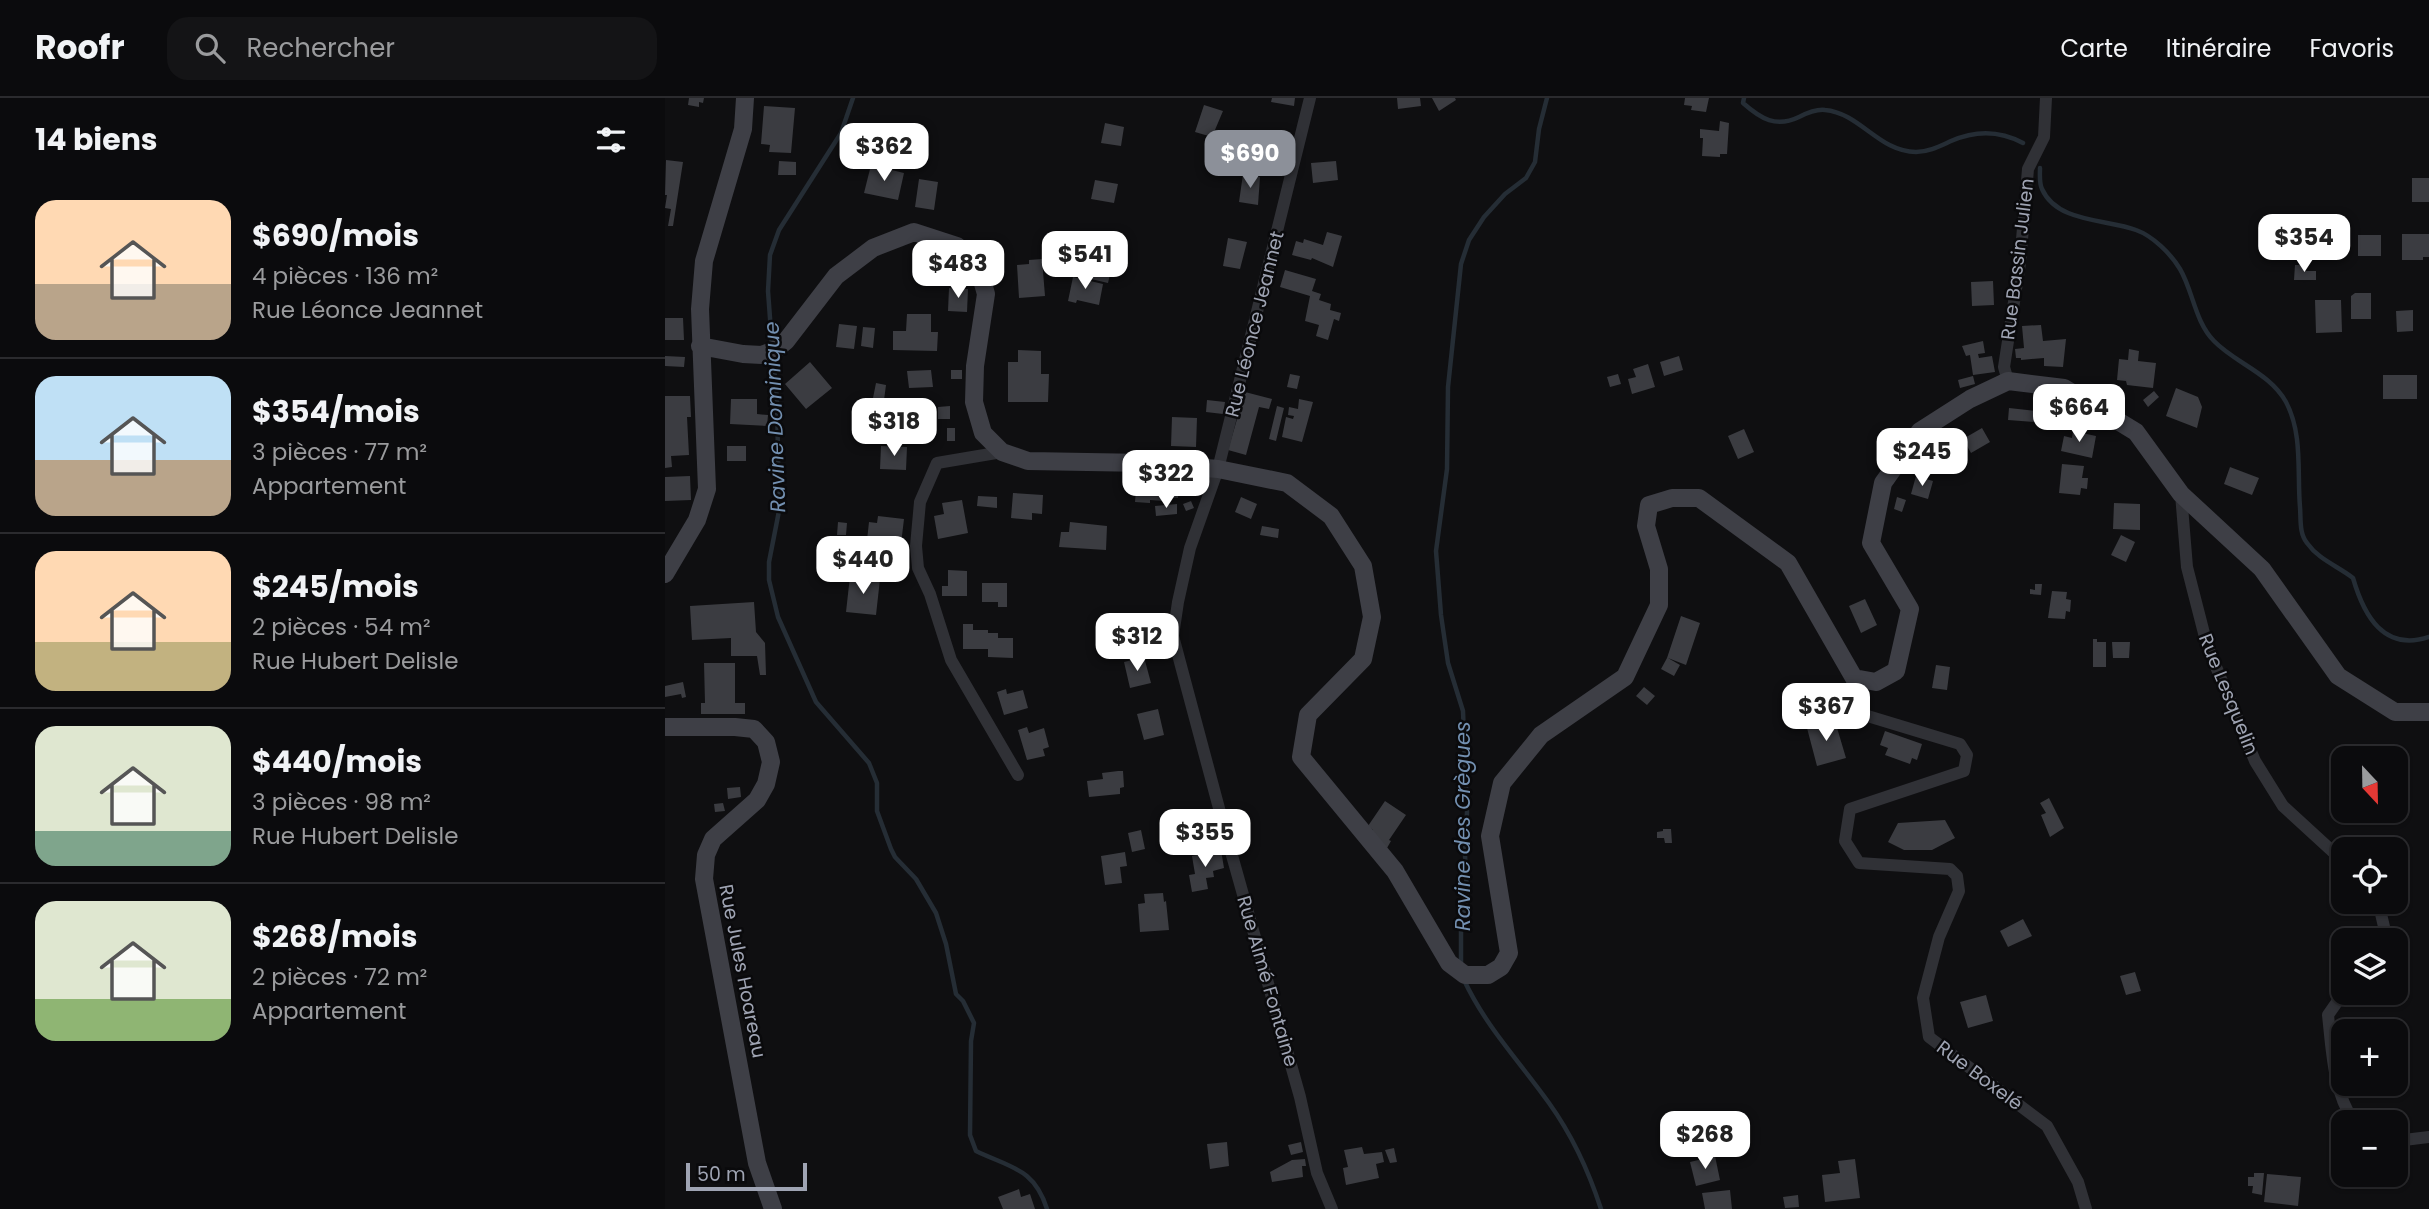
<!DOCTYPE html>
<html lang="fr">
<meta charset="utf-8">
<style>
:root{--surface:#0b0b0d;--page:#141416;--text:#f1f3f6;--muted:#9a9b9d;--line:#2b2b2e;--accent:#8c9099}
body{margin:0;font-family:Poppins,sans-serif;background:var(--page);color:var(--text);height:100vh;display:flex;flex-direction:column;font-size:26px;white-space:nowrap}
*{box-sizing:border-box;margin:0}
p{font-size:23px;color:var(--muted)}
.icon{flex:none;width:38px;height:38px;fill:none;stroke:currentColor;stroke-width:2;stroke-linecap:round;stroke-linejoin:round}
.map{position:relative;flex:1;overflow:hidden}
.details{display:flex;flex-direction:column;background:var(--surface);width:665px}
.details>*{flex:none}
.needle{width:46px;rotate:158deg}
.buttons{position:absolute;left:1666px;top:648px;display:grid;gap:14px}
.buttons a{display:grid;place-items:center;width:77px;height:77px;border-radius:14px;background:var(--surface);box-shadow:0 2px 5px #0004,0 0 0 2px var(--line);font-size:35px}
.scale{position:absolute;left:21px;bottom:18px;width:121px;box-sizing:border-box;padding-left:7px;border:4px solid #9fa4b3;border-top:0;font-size:19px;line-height:24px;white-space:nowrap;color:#9fa4b3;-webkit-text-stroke:5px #0a0a0c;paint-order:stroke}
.price{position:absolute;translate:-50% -60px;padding:0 16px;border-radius:14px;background:#fff;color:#222;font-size:23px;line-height:46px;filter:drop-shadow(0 2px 4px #0008)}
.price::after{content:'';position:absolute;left:50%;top:42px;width:21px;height:16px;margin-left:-10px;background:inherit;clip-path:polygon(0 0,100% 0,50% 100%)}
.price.current{background:var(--accent);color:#fff}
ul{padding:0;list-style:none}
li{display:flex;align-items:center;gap:21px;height:175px;padding:0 35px}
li+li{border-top:2px solid var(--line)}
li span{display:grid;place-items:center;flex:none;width:196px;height:140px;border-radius:21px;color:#555}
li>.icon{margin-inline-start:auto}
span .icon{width:84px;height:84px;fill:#fffc;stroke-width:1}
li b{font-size:30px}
h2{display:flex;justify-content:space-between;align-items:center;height:84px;padding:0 35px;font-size:30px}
header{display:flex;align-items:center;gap:42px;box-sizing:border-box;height:98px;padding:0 35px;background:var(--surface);border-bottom:2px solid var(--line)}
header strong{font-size:33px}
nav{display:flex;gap:38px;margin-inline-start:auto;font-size:24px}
.search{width:490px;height:63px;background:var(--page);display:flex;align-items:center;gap:18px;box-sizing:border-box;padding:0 24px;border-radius:21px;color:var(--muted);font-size:26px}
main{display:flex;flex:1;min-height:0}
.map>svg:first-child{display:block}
</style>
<header>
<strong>Roofr</strong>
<div class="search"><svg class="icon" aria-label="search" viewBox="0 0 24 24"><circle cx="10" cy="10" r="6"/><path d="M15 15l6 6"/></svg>Rechercher</div>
<nav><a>Carte</a><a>Itinéraire</a><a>Favoris</a></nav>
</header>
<main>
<section class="details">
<h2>14 biens<svg class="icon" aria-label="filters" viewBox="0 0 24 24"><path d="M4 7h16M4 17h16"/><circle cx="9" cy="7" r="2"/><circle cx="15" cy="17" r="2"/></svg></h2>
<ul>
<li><span style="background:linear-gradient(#ffd9b3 60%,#b9a48a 0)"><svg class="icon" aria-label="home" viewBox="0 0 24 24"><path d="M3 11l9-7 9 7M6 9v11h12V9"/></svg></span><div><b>$690/mois</b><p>4 pièces · 136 m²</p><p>Rue Léonce Jeannet</p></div></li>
<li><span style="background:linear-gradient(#bfe0f5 60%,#b9a48a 0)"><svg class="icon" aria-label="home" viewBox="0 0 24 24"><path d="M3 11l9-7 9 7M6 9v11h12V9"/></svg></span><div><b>$354/mois</b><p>3 pièces · 77 m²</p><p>Appartement</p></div></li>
<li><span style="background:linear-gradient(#ffd9b3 65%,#c2b280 0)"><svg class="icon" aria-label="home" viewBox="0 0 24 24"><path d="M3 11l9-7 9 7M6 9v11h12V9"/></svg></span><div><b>$245/mois</b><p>2 pièces · 54 m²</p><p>Rue Hubert Delisle</p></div></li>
<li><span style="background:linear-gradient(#dfe7d0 75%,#7fa58c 0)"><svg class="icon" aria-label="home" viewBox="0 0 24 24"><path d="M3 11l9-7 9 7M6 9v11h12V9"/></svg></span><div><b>$440/mois</b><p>3 pièces · 98 m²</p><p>Rue Hubert Delisle</p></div></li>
<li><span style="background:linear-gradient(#dfe7d0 70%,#8fb573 0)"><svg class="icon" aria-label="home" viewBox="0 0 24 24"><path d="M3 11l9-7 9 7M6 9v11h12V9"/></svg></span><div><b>$268/mois</b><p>2 pièces · 72 m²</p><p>Appartement</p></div></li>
</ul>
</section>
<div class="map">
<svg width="1764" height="1111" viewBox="0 0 1764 1111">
<rect width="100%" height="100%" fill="#0f0f11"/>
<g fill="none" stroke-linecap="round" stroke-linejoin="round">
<!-- stream -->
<path stroke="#252d35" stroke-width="4.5" d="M1079 0 1078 5C1096 21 1111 30 1134 19 1142 15 1151 11 1160 12 1195 15 1214 54 1251 54 1264 54 1275 48 1286 43 1311 32 1334 32 1358 45
M1375 70C1375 76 1374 85 1377 91 1392 125 1442 121 1471 132 1488 138 1506 156 1515 171 1528 193 1530 224 1549 243 1570 265 1605 275 1621 304 1638 336 1632 375 1635 409 1636 421 1634 435 1642 445 1654 462 1673 468 1688 480 1699 518 1719 554 1764 539
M107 247 103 193 105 157 114 132 176 35 188 0
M108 259 112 301 114 413 104 464V482L113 519 151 604 204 665 212 685V713L226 751 230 759 251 781 271 815 281 846 291 896 298 903 309 925 306 943 305 1037 311 1053C346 1070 369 1070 382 1111
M796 867V830L802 795 800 757 802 714 798 613 783 565 776 517 771 453 782 371 783 289 796 166 804 142 819 119 840 96 861 80 870 64 874 31 882 0
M799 882C821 929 855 964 884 1005 907 1037 924 1074 936 1111"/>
</g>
<!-- building -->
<path fill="#3b3c41" d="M24 0H39L38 5 34 4V9L23 7Z
M607 0H630L629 8 606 4Z
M732 0H755L756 8 733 11Z
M767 0H790L791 2 774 13Z
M1020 0H1044L1041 14 1026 12 1027 8 1019 7Z
M539 7 558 13 547 39 530 34Z
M99 8 130 10 126 55 104 54 105 47 96 46Z
M1055 23 1064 25 1062 56H1055V59L1037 58 1038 40H1035V31L1054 33Z
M440 25 459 29 456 48 436 45Z
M589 34 616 39 610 60 583 53Z
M1 62 18 64 8 128H3L6 111 0 110 2 97H0Z
M114 63 131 64V77H113Z
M671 63 673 82 648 85 646 65Z
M206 67 239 75 233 102 199 95Z
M578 76 595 79 593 107 574 104Z
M1747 80H1764V104H1747Z
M254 81 273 84 269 112 250 109Z
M430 82 453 86 449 105 426 101Z
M1650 129 1674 131V158L1649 157Z
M662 134 677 138 668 169 647 160 646 162 627 157 631 143 638 145 639 141 658 147Z
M1737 136H1764V159H1758V162H1737Z
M1693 137H1716V158H1693Z
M563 140 582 144 575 171 558 168Z
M431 160 448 163 443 185 426 181Z
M377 161 380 198 354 200 352 167 364 166V162Z
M1630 167H1639V173H1651V182H1629Z
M620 172 651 181 647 193 656 196 654 202 666 206 665 212 676 215 674 223 669 221 663 242 651 238 654 227 640 223 645 198 615 189Z
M408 179 438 186 434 207 412 202 411 205 403 203Z
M1328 183 1329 207 1307 208 1306 184Z
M284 190 303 191 302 214 283 213Z
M1690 195H1706V221H1686V198Z
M1650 202H1676L1677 234 1651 235Z
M1748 212V233L1732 234 1731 213Z
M242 216H266V234H273L272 253 228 252V233H241Z
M0 220H18L19 242H0Z
M174 226 192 228 189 251 171 249Z
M1376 227 1378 243 1401 241 1398 269 1379 268V260L1356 262V260H1351L1350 251 1359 250 1357 228Z
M198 229 210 230 208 250 196 248Z
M1318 243 1320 255 1313 256 1314 260 1327 258 1330 274 1308 277 1305 257 1301 258 1297 248Z
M1464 251 1474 253 1473 263 1491 265 1488 290 1462 287 1461 283 1452 282 1454 261 1463 262Z
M353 252 376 253V276H384L383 304H343V264H353Z
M0 258 20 259 19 269 0 268Z
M1014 258 1018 272 999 278 995 264Z
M145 264 167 290 141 311 120 286Z
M983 266 990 289 967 296 963 281 971 279 968 271Z
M266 272 268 289 244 290 242 273Z
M286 272H297V281H286Z
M625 276 635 278 632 291 622 289Z
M953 276 956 286 945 289 942 279Z
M1718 277H1752V301H1718Z
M1308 278 1310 286 1295 290 1293 282Z
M211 285 221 287 219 302 208 300Z
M1511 290 1533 299 1537 309 1532 330 1501 318Z
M1489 293 1494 299 1483 309 1478 302Z
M580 294 607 301 604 311 594 309 581 357 563 352Z
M0 298H25L26 319H22L24 357 6 358 7 369 0 370Z
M66 301H92V316L103 317 102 328 65 326Z
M634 301 648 304 637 344 617 339 621 319 628 321 629 318 623 317 624 309 633 311Z
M542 302 560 304 558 316 541 314Z
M213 305 241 307 239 332 212 330Z
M285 308V321H273V309Z
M612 308 619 310 611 343 604 341Z
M1344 310 1371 313 1370 324 1343 322Z
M507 319 532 320 531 349 506 348Z
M282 330H290V343H282Z
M1317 330 1325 344 1306 355 1298 341Z
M1079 331 1089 354 1073 361 1063 338Z
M1408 333 1431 338 1427 360 1396 353 1399 338 1407 340Z
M62 348H81V363H62Z
M216 348 242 349 241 372 215 371Z
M1397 366 1419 368 1417 380H1423L1422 391 1416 390 1415 397 1394 395Z
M1565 369 1594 380 1587 397 1559 386Z
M25 378 26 402 0 403V379Z
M1251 378 1268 383 1263 401 1246 396Z
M472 379 514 385 513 400 499 399V403L485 402V405L470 404Z
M348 395 378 397 377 416 367 415V422L346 420Z
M313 398 332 399V410L312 408Z
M576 399 592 406 586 421 570 414Z
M1232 399 1241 402 1237 414 1229 411Z
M297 402 303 435 273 441 269 418 279 416 277 405Z
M526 403 529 410 521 413 518 406Z
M1449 405 1475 406V432L1448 431Z
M512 406V416L491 418 490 408Z
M213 418 239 421 236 446 202 442 204 424 212 425Z
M173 424 182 425 181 437H172Z
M405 424 442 428 441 452 394 449 396 434H404Z
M597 428 614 431 613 440 595 437Z
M1456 437 1470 444 1461 464 1446 457Z
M283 472 302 473V498H277V488H283Z
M185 478 215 481 211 517 181 514Z
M317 485H342V509H333V504H317Z
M1370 486H1377L1376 497 1365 496V491L1370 492Z
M1387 493 1402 494 1401 501 1406 502 1405 514 1401 513 1400 521 1383 520Z
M1200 501 1212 527 1196 535 1184 508Z
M89 504 91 534 100 545 101 577H95L92 558H66V540L27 542 25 508Z
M1016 518 1035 525 1021 567 1003 560 1015 567 1009 578 996 571 1002 560Z
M298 526H308V532H323V535H333V540H348V560L323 559V551H298Z
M1428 541H1432V544H1441V569H1428Z
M1447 544H1465L1464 560H1448Z
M479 559 486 585 465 590 459 564Z
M39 565H70V605H80V616H36V605H40Z
M1271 567 1285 569 1282 592 1267 590Z
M18 584 21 599 17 600 16 596 0 599V588Z
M979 589 990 598 982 607 971 598Z
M341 591 342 596 358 592 363 610 339 617 332 594Z
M493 611 499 637 479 642 472 616Z
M1170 623 1181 660 1152 668 1142 630Z
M362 629 364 635 379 630 384 649 378 651 380 658 362 662 353 632Z
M1220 633 1257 646 1252 662 1247 660 1245 666 1220 657 1223 650 1215 647Z
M453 673H458L459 689 455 690V696L424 699 422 683 438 681 437 675Z
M75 689 76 699 63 701 62 690Z
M1384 700 1399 730 1385 739 1376 717 1381 715 1375 705Z
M720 703 741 717 724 742 726 743 722 750 703 738 708 732 703 728Z
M58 705 60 713 50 714 49 706Z
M1280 722 1290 740 1267 752H1239L1223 744 1233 725Z
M998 731H1006L1007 745H1000L999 740H992V734L998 733Z
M476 732 480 751 467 754 463 735Z
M556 752 559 770 548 773 549 779 541 780 543 791 527 794 524 777 530 776 527 758Z
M460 754 462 768 455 769 457 785 440 787 436 758Z
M498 795 499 804 501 803 504 832 475 834 473 806 480 805 479 796Z
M1358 821 1367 838 1343 849 1335 833Z
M1470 874 1476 893 1461 897 1455 878Z
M1321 897 1328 923 1303 930 1295 904Z
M562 1044 564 1068 545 1071 542 1046Z
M636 1044 638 1054 626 1057 623 1047Z
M697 1049 699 1056 717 1054 719 1064 711 1066 714 1080 681 1087 678 1070 683 1069 679 1052Z
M729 1050 732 1064 725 1065 720 1052Z
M1050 1058 1055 1082 1031 1088 1025 1064Z
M640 1061 641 1068H637L638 1079 607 1084 605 1074 627 1062Z
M1190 1061 1195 1100 1160 1104 1157 1077 1175 1075 1173 1063Z
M1589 1075H1599L1597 1097 1587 1095 1588 1088H1583V1079H1589Z
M1602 1076 1636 1079 1633 1108 1599 1104Z
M354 1091 356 1099 365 1096 370 1111H338L333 1099Z
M1065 1092 1067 1111H1040L1037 1095Z
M1133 1097 1134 1109 1120 1110 1118 1099Z"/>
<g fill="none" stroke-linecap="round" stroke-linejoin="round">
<!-- minor -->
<path stroke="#303136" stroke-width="12" d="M645 0 553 371 525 450 513 504 508 538 559 729 635 999 652 1075 667 1111
M1343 283 1339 269 1355 165 1363 71 1379 39 1381 0
M337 354 272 365 255 404 251 448 253 470 265 496 286 562 353 677
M1516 396 1522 469 1542 547 1590 663 1618 708 1678 763
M1189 580 1196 616 1295 646 1302 657 1299 673 1185 711 1180 743 1194 765 1285 771 1292 778 1294 793 1274 839 1258 900 1264 939 1382 1028 1413 1084 1421 1111
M1713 803 1720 833 1717 842
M1679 894 1663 917C1667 953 1668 993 1689 1024
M1731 1043 1764 1039"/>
<!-- secondary -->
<path stroke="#3e3f46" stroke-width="18" d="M35 248 78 256 97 257 110 252 121 243 171 178 208 150 249 134 292 148 313 168 321 196 310 268 309 304 318 335 337 354 363 363 482 365 553 371 622 385 666 418 698 468 707 519 698 561 643 617 636 659 730 773 784 865 800 877H823L836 869 844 855 825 738 837 685 876 637 960 579 994 507V471L981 428 984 407 1007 400H1034L1123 465 1189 580 1211 584 1231 573 1245 511 1206 445 1218 385 1255 333 1305 301 1343 283 1399 290 1471 334 1516 396 1597 471 1673 578 1730 614H1764
M0 476 32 422 42 391 35 211 39 163 78 31 80 0
M0 629H70L89 631 101 644 106 664 101 686 92 702 48 741 41 757 39 781 92 1065 108 1111"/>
</g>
<g text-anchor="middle" stroke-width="5" stroke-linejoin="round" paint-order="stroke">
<!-- street labels -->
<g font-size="19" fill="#9fa4b3" stroke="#0a0a0c">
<text transform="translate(1352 161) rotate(-83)" y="7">Rue Bassin Julien</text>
<text transform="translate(589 226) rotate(-76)" y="7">Rue Léonce Jeannet</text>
<text transform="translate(1564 596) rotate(68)" y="7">Rue Lesquelin</text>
<text transform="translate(78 873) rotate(79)" y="7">Rue Jules Hoareau</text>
<text transform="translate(603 883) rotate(74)" y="7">Rue Aimé Fontaine</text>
<text transform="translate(1315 977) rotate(37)" y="7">Rue Boxelé</text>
</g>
<!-- water labels -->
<g font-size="21" font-style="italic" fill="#7390b1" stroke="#0a0a0c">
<text transform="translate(110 319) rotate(-92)" y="7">Ravine Dominique</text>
<text transform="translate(798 728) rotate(-90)" y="7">Ravine des Grègues</text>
</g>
</g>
</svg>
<div class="buttons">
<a><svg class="needle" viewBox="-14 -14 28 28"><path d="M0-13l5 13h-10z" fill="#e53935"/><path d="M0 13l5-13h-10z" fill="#9a9b9d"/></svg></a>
<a><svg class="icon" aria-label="locate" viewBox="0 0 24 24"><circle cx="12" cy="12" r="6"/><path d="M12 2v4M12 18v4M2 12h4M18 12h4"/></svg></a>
<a><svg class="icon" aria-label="layers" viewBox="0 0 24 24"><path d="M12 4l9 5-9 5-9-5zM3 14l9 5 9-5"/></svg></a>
<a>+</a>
<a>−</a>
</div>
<div class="scale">50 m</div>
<b class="price" style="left:219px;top:85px">$362</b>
<b class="price current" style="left:585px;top:92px">$690</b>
<b class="price" style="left:1639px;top:176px">$354</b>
<b class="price" style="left:420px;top:193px">$541</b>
<b class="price" style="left:293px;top:202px">$483</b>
<b class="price" style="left:1414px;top:346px">$664</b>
<b class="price" style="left:229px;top:360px">$318</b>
<b class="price" style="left:1257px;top:390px">$245</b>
<b class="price" style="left:501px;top:412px">$322</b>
<b class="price" style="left:198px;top:498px">$440</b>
<b class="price" style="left:472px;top:575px">$312</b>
<b class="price" style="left:1161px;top:645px">$367</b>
<b class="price" style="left:540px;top:771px">$355</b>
<b class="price" style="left:1040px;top:1073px">$268</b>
</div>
</main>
